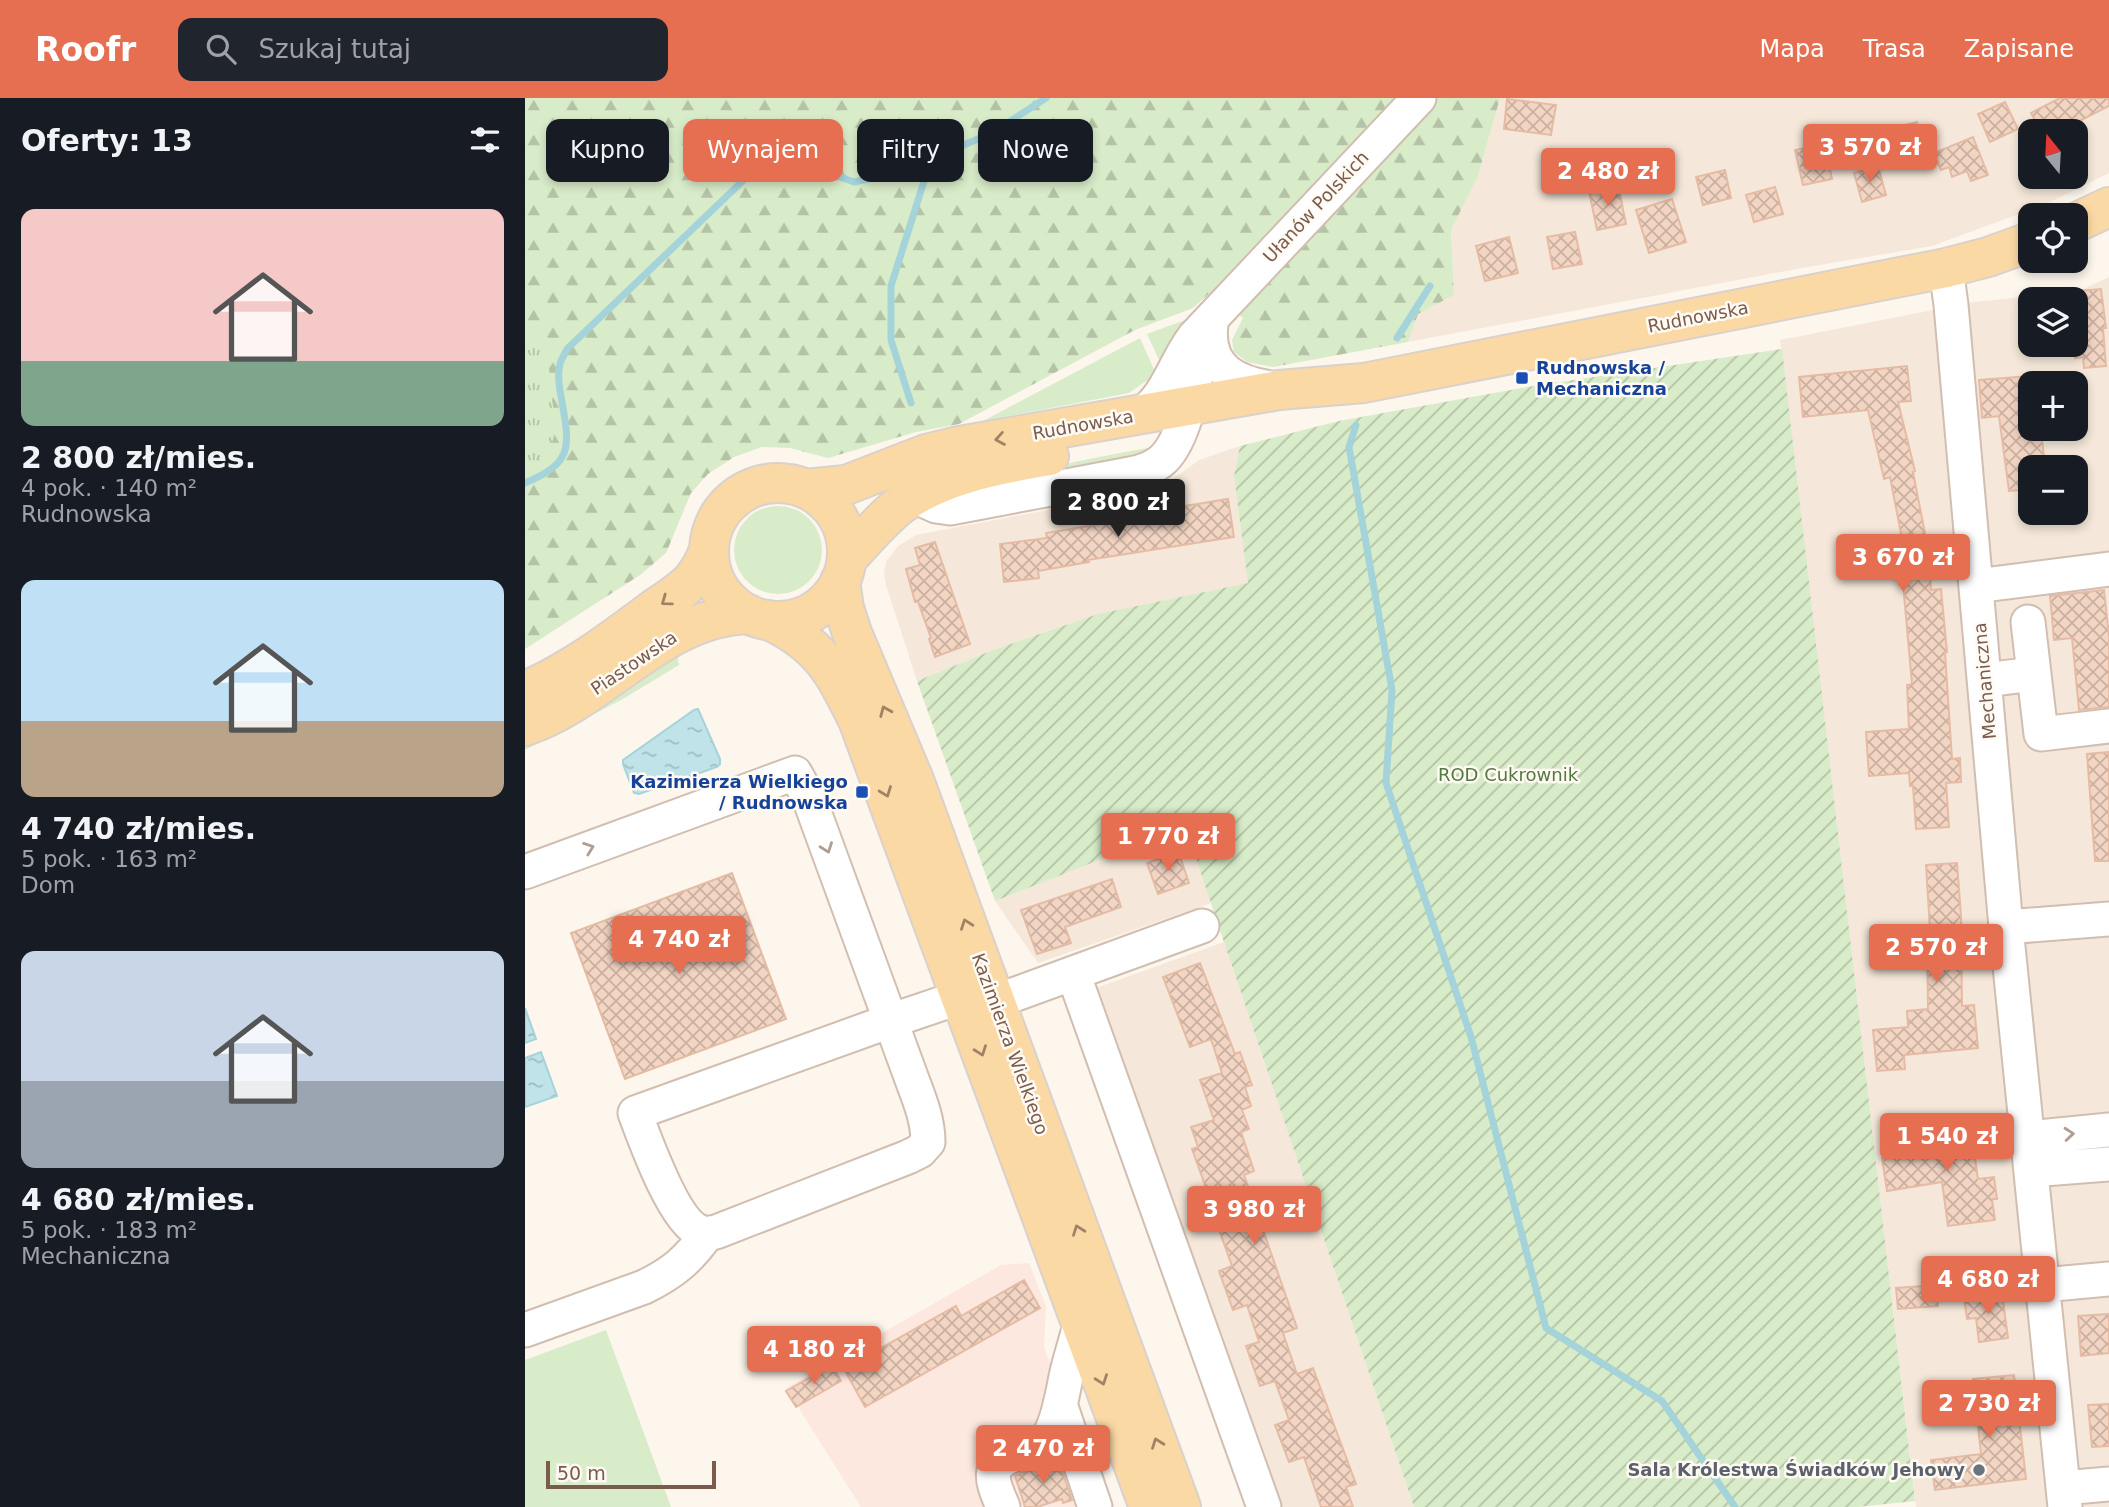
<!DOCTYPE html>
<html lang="pl">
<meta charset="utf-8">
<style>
:root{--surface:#171b24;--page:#20242c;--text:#f1f3f6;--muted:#9ea1a6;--accent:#e76f51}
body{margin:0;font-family:"DejaVu Sans",sans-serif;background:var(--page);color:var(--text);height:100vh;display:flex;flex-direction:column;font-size:26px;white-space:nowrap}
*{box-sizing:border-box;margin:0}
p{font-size:23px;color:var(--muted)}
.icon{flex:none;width:38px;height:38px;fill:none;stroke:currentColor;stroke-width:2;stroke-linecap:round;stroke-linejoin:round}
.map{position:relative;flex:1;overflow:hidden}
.panel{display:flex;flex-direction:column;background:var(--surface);width:525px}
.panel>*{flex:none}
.guide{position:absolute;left:21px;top:21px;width:665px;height:63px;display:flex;gap:14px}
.needle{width:46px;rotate:342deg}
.fabs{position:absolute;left:1493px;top:21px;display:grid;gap:14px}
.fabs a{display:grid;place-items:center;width:70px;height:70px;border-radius:14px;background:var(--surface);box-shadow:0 4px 10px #0003;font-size:35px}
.scale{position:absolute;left:21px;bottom:18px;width:170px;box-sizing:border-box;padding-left:7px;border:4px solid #7a5c4d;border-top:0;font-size:19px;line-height:24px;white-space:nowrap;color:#7a5c4d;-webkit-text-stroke:5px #fffaf3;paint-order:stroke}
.price{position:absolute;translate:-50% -60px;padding:0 16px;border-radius:7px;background:var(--accent);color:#fff;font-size:23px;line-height:46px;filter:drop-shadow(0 2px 4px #0008)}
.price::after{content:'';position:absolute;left:50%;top:42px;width:21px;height:16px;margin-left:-10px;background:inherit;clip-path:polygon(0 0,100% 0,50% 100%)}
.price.active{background:#222;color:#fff}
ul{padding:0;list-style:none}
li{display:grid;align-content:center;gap:14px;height:371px;padding:0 21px}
li span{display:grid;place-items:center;height:217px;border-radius:14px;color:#555}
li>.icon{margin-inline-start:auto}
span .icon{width:126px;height:126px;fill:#fffc;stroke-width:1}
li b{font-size:30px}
h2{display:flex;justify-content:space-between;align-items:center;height:84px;padding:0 21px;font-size:30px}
.chip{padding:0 24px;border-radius:14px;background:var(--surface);box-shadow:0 4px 10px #0003;font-size:24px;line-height:63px}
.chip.active{background:var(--accent);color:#fff}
header{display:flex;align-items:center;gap:42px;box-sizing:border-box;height:98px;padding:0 35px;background:var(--accent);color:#fff}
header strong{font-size:33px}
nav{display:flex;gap:38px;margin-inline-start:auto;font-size:24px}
.search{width:490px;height:63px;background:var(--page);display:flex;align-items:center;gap:18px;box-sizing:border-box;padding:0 24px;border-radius:14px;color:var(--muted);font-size:26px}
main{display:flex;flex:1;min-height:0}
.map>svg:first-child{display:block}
</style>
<header>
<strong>Roofr</strong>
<div class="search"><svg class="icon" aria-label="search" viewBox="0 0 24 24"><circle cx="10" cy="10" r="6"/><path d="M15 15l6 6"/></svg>Szukaj tutaj</div>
<nav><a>Mapa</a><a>Trasa</a><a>Zapisane</a></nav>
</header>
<main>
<section class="panel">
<h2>Oferty: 13<svg class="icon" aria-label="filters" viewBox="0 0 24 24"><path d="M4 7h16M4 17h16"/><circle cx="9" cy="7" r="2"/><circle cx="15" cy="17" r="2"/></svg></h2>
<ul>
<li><span style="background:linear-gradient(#f6c9c9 70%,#7fa58c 0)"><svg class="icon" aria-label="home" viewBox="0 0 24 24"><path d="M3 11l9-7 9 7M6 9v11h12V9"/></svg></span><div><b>2 800 zł/mies.</b><p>4 pok. · 140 m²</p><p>Rudnowska</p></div></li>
<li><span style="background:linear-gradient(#bfe0f5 65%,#b9a48a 0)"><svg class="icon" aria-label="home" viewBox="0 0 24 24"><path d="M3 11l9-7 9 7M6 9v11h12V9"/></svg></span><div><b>4 740 zł/mies.</b><p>5 pok. · 163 m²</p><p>Dom</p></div></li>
<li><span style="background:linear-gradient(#c9d6e8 60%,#9aa5b1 0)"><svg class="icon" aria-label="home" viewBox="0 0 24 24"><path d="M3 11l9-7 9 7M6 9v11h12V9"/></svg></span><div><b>4 680 zł/mies.</b><p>5 pok. · 183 m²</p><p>Mechaniczna</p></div></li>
</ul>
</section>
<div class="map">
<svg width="1584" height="1409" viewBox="0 0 1584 1409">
<defs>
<pattern id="forest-firs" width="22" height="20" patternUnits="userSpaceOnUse" patternTransform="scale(1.75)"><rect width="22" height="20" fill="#d8ecc9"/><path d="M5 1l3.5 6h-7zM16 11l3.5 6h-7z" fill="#b4c2a5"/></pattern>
<pattern id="park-tufts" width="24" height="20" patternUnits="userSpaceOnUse" patternTransform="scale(1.75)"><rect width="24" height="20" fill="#d8ecc9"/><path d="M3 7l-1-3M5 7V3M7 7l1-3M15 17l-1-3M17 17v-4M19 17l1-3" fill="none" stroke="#b4c2a5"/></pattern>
<pattern id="garden-furrows" width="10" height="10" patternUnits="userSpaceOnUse" patternTransform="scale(1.75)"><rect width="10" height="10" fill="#d8ecc9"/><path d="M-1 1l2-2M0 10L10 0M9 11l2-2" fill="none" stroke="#b4c2a5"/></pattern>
<pattern id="water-ripples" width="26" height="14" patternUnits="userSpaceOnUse" patternTransform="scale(1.75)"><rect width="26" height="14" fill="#bfe3e8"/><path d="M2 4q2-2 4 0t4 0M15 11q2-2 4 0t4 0" fill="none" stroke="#a0bbbe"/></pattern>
<pattern id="building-cross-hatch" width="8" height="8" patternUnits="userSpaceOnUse" patternTransform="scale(1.75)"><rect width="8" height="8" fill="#f3d5c3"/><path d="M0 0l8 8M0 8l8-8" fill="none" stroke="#cab0a1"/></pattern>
</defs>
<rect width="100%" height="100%" fill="#fdf6ec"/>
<!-- residential -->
<path fill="#f5e8da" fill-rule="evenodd" d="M975 0H1584V75L1521 106 1407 148 1271 171 883 244 893 216 929 197 926 132 953 78ZM1505 33H1550V79H1505Z
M1584 179V1409H1391L1255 242 1449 204 1554 193ZM1505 201H1550V247H1505ZM1505 285H1550V331H1505ZM1505 369H1550V415H1505Z
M715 348 709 378 724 485 573 516 468 552 392 583 361 487 359 475 361 464 373 448 391 437 606 396 641 386 674 362Z
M660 727 686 805 513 865 470 803Z
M699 844 889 1409H753L571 890Z"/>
<!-- commercial -->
<path fill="#fde8e0" d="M504 1165 521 1208 519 1249 579 1409H336L261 1290 476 1167Z"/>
<!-- grass -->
<path fill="#d8ecc9" d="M660 222 649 237 635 264 622 236Z
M615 240 631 276 604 295 458 323Z
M640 347 636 353 423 395C494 375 567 359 640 347Z
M209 452a44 44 0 1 1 88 0a44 44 0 1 1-88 0Z
M151 552 154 567 98 601 0 652V644Z
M81 1232 146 1409H0V1262Z"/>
<!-- forest -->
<path fill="url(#forest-firs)" d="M0 0H975L953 78 926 132 929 197 893 216 883 244 748 269 722 264 709 254 707 242 718 220 685 195 668 210 610 232 434 326 391 334 303 360 265 350 237 349 209 359 183 376 166 395 141 455 115 477 0 551Z"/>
<!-- park -->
<path fill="url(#park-tufts)" d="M0 223 34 248C2 291 64 335 0 371Z"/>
<!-- garden -->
<path fill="url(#garden-furrows)" d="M1257 251 1390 1403 1332 1409H889L660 728 470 803 392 583 468 552 573 516 723 485 709 378 715 348 814 323 1002 289Z"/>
<!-- water -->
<path fill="url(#water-ripples)" stroke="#a5d3da" stroke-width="2" d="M173 611 195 661V666L192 669 114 696 109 695 98 666V662L169 612Z
M0 910 11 941 0 945Z
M16 954 32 998 0 1009V960Z"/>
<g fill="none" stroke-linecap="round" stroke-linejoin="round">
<!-- stream -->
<path stroke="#a5d3da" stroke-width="7" d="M872 240 905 188
M386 305 366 242V188L406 61
M831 327 824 349 867 592 861 685 946 939 1021 1230 1137 1303 1210 1409
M0 385C51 364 44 346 36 298 34 288 32 277 35 266 36 261 40 256 42 251L224 77 249 69 274 64 329 84 375 74 467 35 521 0"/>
</g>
<!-- building -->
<path fill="url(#building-cross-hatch)" stroke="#e6bba3" stroke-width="2" d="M1535 0H1584V8L1535 33H1516L1506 15Z
M982 1 1031 7 1026 37 979 31Z
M1480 4 1493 31 1465 44 1453 16Z
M1392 24 1399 53 1367 61 1360 32Z
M1448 39 1463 77 1446 83 1442 73 1427 79 1424 69 1416 72 1409 55Z
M1300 46 1307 81 1278 87 1270 52Z
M1353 68 1361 97 1337 104 1329 75Z
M1200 72 1206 100 1178 107 1171 79Z
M1093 87 1101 126 1072 132 1064 93Z
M1250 89 1258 116 1229 124 1221 97Z
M1147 101 1161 144 1124 155 1111 112Z
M1050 134 1057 166 1028 171 1022 139Z
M984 139 993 175 960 183 951 148Z
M1576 191 1581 230H1578L1581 268 1559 270 1558 259 1550 260V220L1556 219 1554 193Z
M1382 268 1386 303 1373 304 1390 373 1388 374 1404 456 1406 492 1416 491 1422 554H1420L1427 661 1435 660 1436 684 1421 685 1424 729 1391 731 1388 688H1385L1384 675 1344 678 1341 634 1384 631 1382 587 1387 586 1378 486H1374L1373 456H1380L1365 379 1359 381 1343 312 1278 319 1274 279Z
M1505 278V343L1517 341 1520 369H1505V391L1484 393 1474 318 1457 320 1454 282Z
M703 401 709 439 563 462 564 464 513 473 514 480 479 484 475 446 522 440 521 435 624 418 623 414Z
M410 444 445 546 410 559 404 541 406 540 393 504H390L381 471 395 467 390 450Z
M1579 492 1584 539V609L1554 612 1547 540 1529 542 1525 498Z
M1584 654V763H1570L1562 656Z
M653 753 664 785 633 796 622 765Z
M1432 765 1436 818 1437 908 1449 907 1453 950 1379 957 1380 971 1352 973 1348 932 1383 929 1382 913 1403 911 1402 832H1405L1401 767Z
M207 775 261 921 100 981 46 835Z
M587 781 596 809 540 829 546 845 512 856 496 812Z
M675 865 710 956 715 954 727 987 720 989 726 1008 717 1012 724 1031 716 1034 729 1073 719 1077 772 1230 758 1235 772 1276 788 1270 831 1386 821 1389 828 1409H796L779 1359 764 1364 750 1327 764 1322 750 1283 735 1288 721 1248 734 1244 722 1207 708 1212 694 1173 707 1168 693 1129 684 1131 671 1094 681 1090 667 1051 673 1049 666 1029 689 1022 675 982 697 975 686 941 665 949 638 879Z
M1444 1020 1453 1081 1469 1079 1472 1101H1467L1470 1122 1423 1128 1417 1084 1362 1093 1357 1060 1408 1052 1405 1025Z
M499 1182 515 1210 340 1309 319 1271 431 1208 436 1218Z
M1412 1187 1413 1208 1373 1211 1371 1190Z
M1477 1195 1483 1240 1454 1244 1451 1220 1442 1221 1439 1199Z
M1584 1216V1255L1556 1258 1553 1218Z
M307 1267 316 1283 271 1309 261 1293Z
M1489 1277 1501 1381 1410 1392 1406 1362 1456 1356 1448 1281Z
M1584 1306V1348L1567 1349 1563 1307Z
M532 1358 547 1402 538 1405 537 1401 512 1409H500L490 1378 522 1364Z"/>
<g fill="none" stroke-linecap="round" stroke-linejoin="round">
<!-- minor casing -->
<g stroke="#d1beb0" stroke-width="37">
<path id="minor" d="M1421 170 1426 207 1481 829 1540 1409
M686 226C680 272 713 286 752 291
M615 317C643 298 649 265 669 239L894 0
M389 398 411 408 425 410 605 376C616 374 626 371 635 364 664 342 671 265 682 232
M1451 488 1584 471
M1509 576 1516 636 1584 628
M1460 582 1509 576 1503 524
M0 774 270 675 284 700 355 894C365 921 375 949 385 976 393 998 403 1020 403 1044L395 1053 383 1059 191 1134C185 1135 180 1136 175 1134 149 1123 120 1042 110 1015L365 923 436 899 469 904 677 828
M1481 829 1584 821
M548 875 739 1409
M1503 1040 1584 1032
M1506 1072 1584 1066
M1518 1187 1584 1181
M0 1232 119 1189C148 1175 163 1162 182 1136
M535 1306 570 1409
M1538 1390 1584 1386
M478 1409C474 1399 466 1383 469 1373 476 1354 507 1355 520 1343 534 1328 538 1290 543 1270 547 1255 552 1239 556 1223"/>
</g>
<!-- major casing -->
<g stroke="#dad1cd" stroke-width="42">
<path id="major" d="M1550 125 1584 109
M184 454a69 69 0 1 1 138 0a69 69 0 1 1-138 0Z
M281 391 321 387 401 356 429 349 754 292 839 285 1421 170 1463 159 1505 144
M322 461C338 443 356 422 375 407 418 376 474 367 524 358
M315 483 319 510 327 535 389 682 656 1409
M244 522C296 547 308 572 333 622L624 1409
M0 593C47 573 89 541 129 511 143 502 157 493 168 481 175 472 180 463 184 452
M0 628C80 601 135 519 223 516"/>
</g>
<!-- minor -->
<use href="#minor" stroke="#fff" stroke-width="33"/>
<!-- major -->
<use href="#major" stroke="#fbd9a5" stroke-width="38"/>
</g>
<!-- one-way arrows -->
<defs><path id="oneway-chevron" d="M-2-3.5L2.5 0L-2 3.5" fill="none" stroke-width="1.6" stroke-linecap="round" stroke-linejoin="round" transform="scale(1.75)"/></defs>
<g stroke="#a18267">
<use href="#oneway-chevron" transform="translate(475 341) rotate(170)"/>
<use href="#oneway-chevron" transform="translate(141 503) rotate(144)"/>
<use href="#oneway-chevron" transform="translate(360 613) rotate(-113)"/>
<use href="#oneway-chevron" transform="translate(361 694) rotate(69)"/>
<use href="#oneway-chevron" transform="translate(441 826) rotate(-110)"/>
<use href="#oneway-chevron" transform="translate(456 953) rotate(70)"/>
<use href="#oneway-chevron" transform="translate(553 1132) rotate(-110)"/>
<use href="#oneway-chevron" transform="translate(577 1282) rotate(70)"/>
<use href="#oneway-chevron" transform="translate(632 1345) rotate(-110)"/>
</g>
<g stroke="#af9d94">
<use href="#oneway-chevron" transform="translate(64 750) rotate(-20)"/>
<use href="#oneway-chevron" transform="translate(302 750) rotate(70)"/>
<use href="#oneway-chevron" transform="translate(1544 1036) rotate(-5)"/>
</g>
<!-- markers -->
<g fill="#1a4fb4" stroke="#fffaf3" stroke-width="2.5">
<rect x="990" y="273" width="14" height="14" rx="3.5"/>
<rect x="330" y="687" width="14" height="14" rx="3.5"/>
</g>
<circle fill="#6b7280" stroke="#fffaf3" stroke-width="2.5" cx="1454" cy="1372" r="7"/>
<g text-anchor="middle" stroke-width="5" stroke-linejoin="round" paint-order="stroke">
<!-- street labels -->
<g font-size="18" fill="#7a5c4d" stroke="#fffaf3">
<text transform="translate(791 109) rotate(-47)" y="6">Ułanów Polskich</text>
<text transform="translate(1173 219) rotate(-11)" y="6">Rudnowska</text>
<text transform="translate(558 327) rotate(-10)" y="6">Rudnowska</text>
<text transform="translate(109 565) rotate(-34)" y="6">Piastowska</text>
<text transform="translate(1460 583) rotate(-95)" y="6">Mechaniczna</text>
<text transform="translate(485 946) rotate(70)" y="6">Kazimierza Wielkiego</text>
</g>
<!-- transit labels -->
<g font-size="18" font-weight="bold" fill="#164399" stroke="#fffaf3" text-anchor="start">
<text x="1011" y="276">Rudnowska /<tspan x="1011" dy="21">Mechaniczna</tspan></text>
<text x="323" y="690" text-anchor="end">Kazimierza Wielkiego<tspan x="323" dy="21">/ Rudnowska</tspan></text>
</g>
<!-- park labels -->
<g font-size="18" fill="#537a41" stroke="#fffaf3">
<text x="983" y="683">ROD Cukrownik</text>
</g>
<!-- worship labels -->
<g font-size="18" font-weight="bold" fill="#5b616d" stroke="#fffaf3" text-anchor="end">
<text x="1440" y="1378">Sala Królestwa Świadków Jehowy</text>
</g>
</g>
</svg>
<div class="fabs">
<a><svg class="needle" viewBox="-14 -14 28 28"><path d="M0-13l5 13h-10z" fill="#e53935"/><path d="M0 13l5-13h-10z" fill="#9ea1a6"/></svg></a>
<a><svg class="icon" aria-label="locate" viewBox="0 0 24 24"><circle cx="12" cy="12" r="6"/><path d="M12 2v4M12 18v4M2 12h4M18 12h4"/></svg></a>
<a><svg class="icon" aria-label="layers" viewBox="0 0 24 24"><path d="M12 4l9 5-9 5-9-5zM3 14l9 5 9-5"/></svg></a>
<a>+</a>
<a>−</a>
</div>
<div class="scale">50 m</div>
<b class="price" style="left:1345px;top:86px">3 570 zł</b>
<b class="price" style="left:1083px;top:110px">2 480 zł</b>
<b class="price active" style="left:593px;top:441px">2 800 zł</b>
<b class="price" style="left:1378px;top:496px">3 670 zł</b>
<b class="price" style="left:643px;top:775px">1 770 zł</b>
<b class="price" style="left:154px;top:878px">4 740 zł</b>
<b class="price" style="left:1411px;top:886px">2 570 zł</b>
<b class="price" style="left:1422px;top:1075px">1 540 zł</b>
<b class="price" style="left:729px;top:1148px">3 980 zł</b>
<b class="price" style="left:1463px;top:1218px">4 680 zł</b>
<b class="price" style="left:289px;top:1288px">4 180 zł</b>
<b class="price" style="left:1464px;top:1342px">2 730 zł</b>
<b class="price" style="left:518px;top:1387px">2 470 zł</b>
<div class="guide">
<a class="chip">Kupno</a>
<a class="chip active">Wynajem</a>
<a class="chip">Filtry</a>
<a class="chip">Nowe</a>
</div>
</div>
</main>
